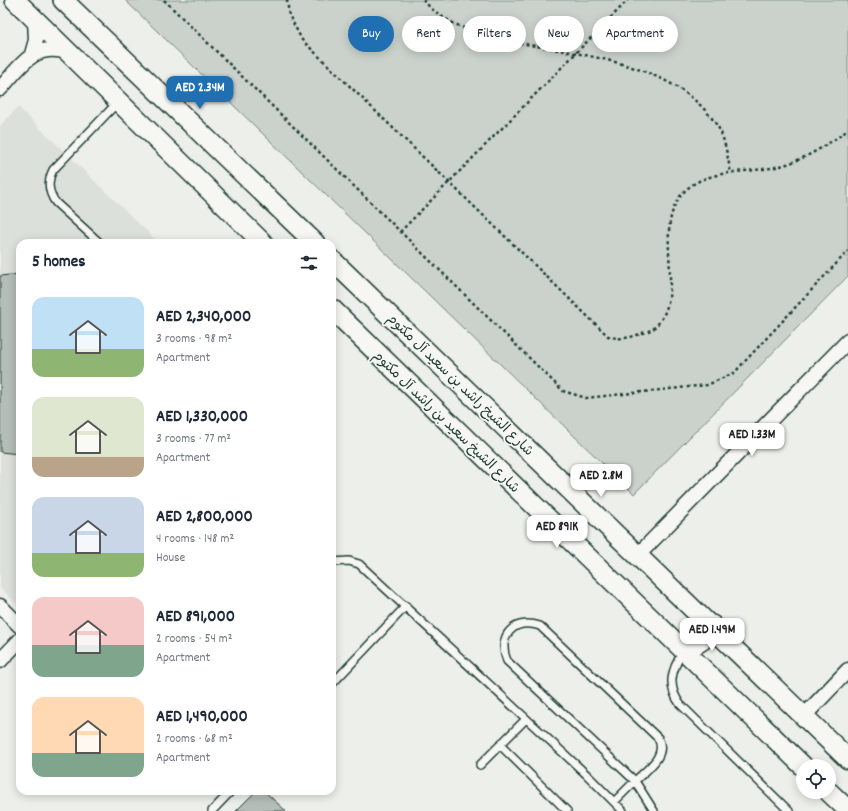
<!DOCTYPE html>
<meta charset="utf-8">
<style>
:root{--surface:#fff;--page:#f2f2f3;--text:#1f2937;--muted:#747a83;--accent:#1f6fb2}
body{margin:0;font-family:Dekko,"Playpen Sans Arabic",sans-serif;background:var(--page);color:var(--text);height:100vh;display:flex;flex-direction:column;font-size:15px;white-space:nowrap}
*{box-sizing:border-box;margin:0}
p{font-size:13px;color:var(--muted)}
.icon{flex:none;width:22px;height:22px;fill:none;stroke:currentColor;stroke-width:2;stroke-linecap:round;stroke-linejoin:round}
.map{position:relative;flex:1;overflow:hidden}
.panel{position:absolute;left:16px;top:239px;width:320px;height:556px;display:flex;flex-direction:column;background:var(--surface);border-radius:12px;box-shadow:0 2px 10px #0003}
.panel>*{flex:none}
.banner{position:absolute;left:348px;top:16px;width:380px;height:36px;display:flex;gap:8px}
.fabs{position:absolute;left:796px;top:759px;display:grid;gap:8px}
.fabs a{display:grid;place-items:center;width:40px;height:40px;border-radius:50%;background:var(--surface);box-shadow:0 2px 10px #0003;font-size:20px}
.price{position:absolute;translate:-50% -34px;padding:0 9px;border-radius:8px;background:#fff;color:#222;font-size:13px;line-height:26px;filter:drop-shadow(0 1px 2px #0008)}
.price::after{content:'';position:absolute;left:50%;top:24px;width:12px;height:9px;margin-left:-6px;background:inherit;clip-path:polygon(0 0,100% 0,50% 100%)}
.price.on{background:var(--accent);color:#fff}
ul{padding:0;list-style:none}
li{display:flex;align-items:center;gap:12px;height:100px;padding:0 16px}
li span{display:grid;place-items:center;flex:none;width:112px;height:80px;border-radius:12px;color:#555}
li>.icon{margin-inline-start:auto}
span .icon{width:48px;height:48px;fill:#fffc;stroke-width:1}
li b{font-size:17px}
h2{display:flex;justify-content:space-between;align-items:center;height:48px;padding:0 16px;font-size:17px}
.tag{padding:0 14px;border-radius:18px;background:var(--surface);box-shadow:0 2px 10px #0003;font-size:14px;line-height:36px}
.tag.on{background:var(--accent);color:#fff}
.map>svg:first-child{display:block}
</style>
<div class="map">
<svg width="848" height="811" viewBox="0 0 848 811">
<rect width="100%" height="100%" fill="#edefea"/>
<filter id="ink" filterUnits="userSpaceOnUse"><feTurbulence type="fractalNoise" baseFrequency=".025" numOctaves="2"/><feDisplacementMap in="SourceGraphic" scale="8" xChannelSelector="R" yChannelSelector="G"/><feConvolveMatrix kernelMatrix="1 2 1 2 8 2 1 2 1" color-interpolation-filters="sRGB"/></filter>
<g filter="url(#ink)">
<!-- built -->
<path fill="#dce0db" d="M18 107 159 243H20V607L0 588V126Z"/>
<!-- green -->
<path fill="#cbd2cc" stroke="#758880" d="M125 0H848V276L634 494Z"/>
<!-- building -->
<path fill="#b4bdb8" stroke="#1f3d34" d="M19 274 20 454H19L0 452V276Z
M256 791H264L286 811H236Z"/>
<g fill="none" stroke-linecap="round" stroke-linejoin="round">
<!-- service casing -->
<g stroke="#1f3d34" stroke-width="10">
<path id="service" d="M100 243 56 203C48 192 47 182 53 170L118 102
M332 562 349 561 359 564 586 774 623 811
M683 652C671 670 667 686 680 704L789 811
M332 684 406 606
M500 745 567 811
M480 765 526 719
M614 802 635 781 507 661C497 635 514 618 540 626L658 738C668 756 646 770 635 781L654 811
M212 811 231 791"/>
</g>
<!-- minor casing -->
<g stroke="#1f3d34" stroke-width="17">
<path id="minor" d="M32 54 36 40 35 20
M0 89C20 67 33 42 67 52
M638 555 848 341
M0 606 20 626
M0 661 20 640
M804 716 848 670"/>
</g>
<!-- secondary casing -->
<g stroke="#1f3d34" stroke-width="22">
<path id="secondary" d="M15 0 263 243
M63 0 315 243
M332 260 848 759
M332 309 803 766
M685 651 701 641 712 625
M829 792 848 810"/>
</g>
<!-- path -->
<path stroke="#1f3d34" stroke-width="2.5" stroke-dasharray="3 3" stroke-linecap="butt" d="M164 0 563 391 586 398 707 385 734 373 848 251
M287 0 289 15 302 40 608 336C620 340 629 338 640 334 644 332 651 331 654 328 689 295 651 231 682 194 705 166 755 175 787 164 809 157 830 143 848 130
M423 0C447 27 481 35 515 42 583 56 677 62 718 127 725 137 728 161 731 173
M400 232 628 0"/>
<!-- service -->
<use href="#service" stroke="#f6f6f2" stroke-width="7"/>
<!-- minor -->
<use href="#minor" stroke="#f6f6f2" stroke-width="14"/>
<!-- secondary -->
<use href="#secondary" stroke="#f6f6f2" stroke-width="19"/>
</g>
</g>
<g text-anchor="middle" stroke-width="3.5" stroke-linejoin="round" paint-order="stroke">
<!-- street labels -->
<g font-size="14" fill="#1f3d34" stroke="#f6f6f2">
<text transform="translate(461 384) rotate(44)" y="5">شارع الشيخ راشد بن سعيد آل مكتوم</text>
<text transform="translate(447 421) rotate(44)" y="5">شارع الشيخ سعيد بن راشد آل مكتوم</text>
</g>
</g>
</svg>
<div class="fabs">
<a><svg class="icon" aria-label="locate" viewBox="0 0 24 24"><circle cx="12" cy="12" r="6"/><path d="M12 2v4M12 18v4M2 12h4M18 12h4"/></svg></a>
</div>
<b class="price on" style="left:200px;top:110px">AED 2.34M</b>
<b class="price" style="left:752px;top:457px">AED 1.33M</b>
<b class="price" style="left:601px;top:498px">AED 2.8M</b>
<b class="price" style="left:557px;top:549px">AED 891K</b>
<b class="price" style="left:712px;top:652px">AED 1.49M</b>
<div class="banner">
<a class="tag on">Buy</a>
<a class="tag">Rent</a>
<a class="tag">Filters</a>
<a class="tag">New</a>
<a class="tag">Apartment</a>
</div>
<section class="panel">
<h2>5 homes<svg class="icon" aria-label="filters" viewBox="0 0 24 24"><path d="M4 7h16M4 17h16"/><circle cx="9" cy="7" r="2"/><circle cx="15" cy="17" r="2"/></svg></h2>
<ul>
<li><span style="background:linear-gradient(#bfe0f5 65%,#8fb573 0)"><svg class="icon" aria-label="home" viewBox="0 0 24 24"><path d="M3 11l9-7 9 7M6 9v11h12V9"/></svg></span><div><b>AED 2,340,000</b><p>3 rooms · 98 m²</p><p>Apartment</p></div></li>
<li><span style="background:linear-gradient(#dfe7d0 75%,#b9a48a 0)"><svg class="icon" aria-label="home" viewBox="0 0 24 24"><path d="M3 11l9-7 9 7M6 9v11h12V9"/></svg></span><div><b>AED 1,330,000</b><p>3 rooms · 77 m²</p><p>Apartment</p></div></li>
<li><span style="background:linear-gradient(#c9d6e8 70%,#8fb573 0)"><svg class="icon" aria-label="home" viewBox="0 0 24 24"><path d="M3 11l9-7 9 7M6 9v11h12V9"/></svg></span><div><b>AED 2,800,000</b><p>4 rooms · 148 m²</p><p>House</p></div></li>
<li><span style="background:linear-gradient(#f6c9c9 60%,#7fa58c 0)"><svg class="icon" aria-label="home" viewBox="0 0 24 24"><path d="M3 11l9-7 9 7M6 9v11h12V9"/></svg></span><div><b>AED 891,000</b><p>2 rooms · 54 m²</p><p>Apartment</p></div></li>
<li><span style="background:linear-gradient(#ffd9b3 70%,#7fa58c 0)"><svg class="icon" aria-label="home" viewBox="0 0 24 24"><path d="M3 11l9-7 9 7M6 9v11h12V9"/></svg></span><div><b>AED 1,490,000</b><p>2 rooms · 68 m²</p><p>Apartment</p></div></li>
</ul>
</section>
</div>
